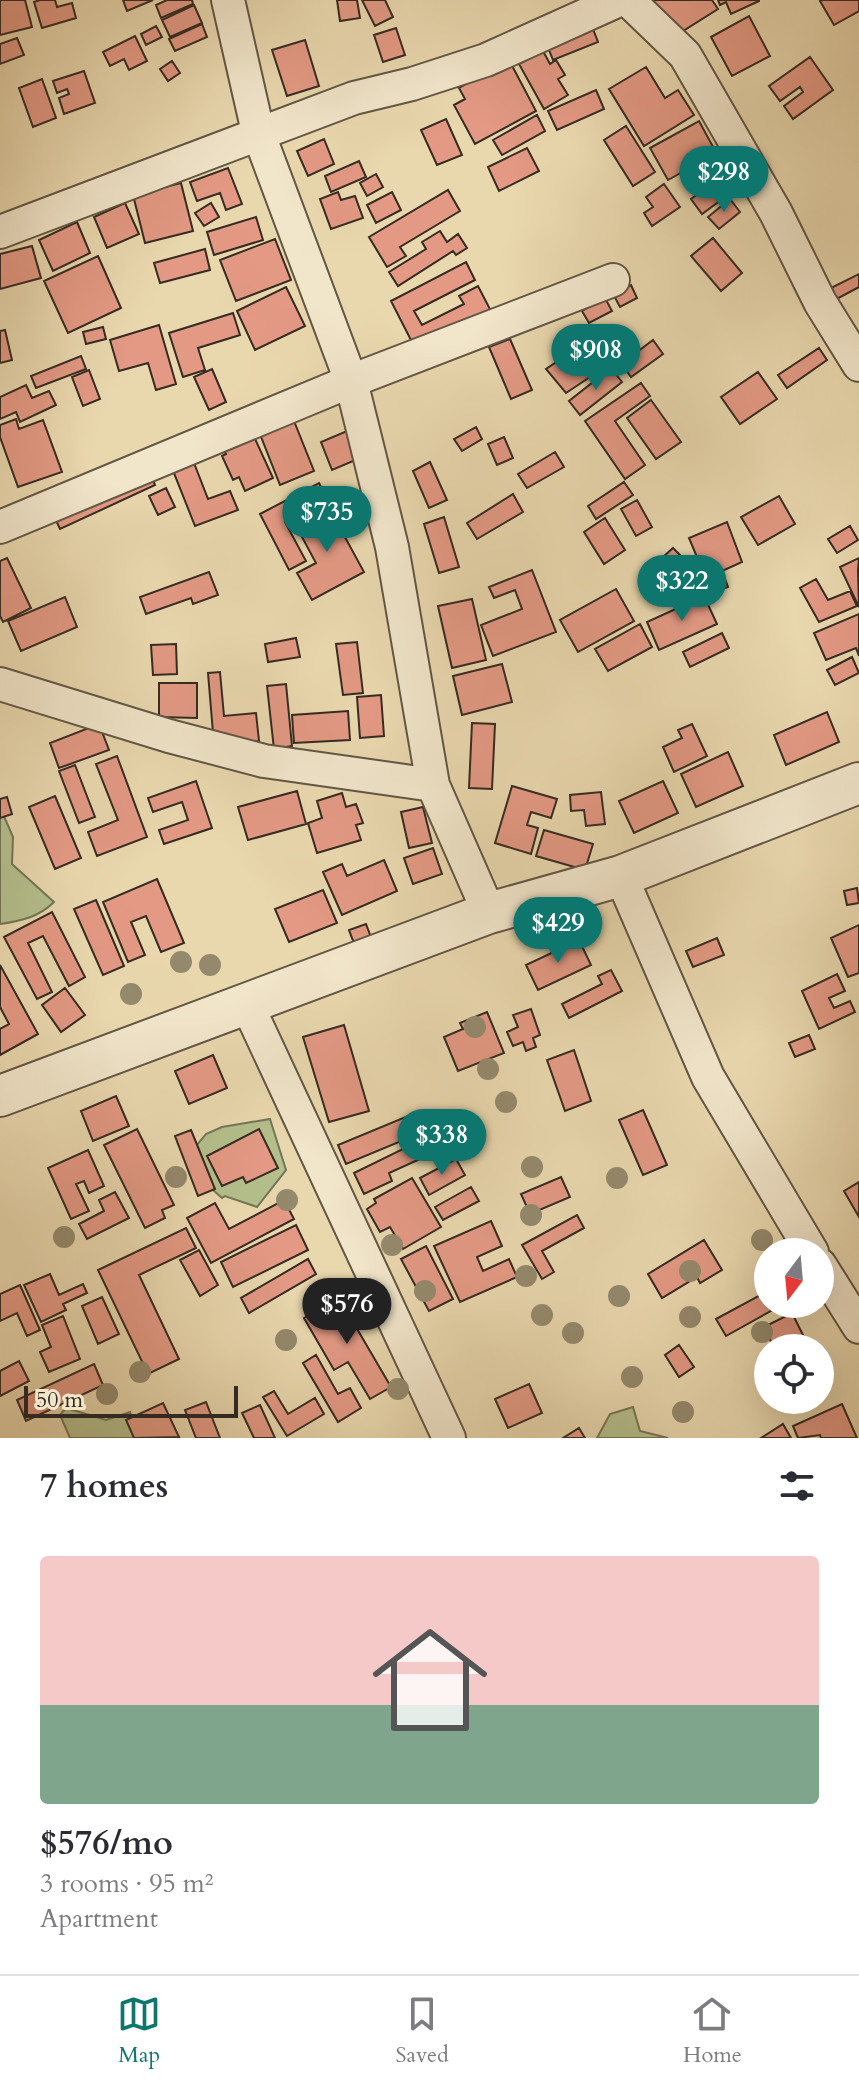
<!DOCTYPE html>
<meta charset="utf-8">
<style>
:root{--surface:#fff;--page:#f7f7f7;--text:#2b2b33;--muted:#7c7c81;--line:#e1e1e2;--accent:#0f766e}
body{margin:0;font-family:Cardo,serif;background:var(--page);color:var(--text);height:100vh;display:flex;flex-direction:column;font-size:30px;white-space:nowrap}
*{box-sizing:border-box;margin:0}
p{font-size:26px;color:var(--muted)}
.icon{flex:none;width:44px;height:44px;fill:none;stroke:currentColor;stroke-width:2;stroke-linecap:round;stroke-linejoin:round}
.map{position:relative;height:1438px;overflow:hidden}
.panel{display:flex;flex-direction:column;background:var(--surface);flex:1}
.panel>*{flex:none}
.needle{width:52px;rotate:196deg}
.tools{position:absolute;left:754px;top:1238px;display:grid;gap:16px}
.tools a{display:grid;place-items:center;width:80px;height:80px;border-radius:50%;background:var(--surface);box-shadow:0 8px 32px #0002;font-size:40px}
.scale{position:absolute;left:24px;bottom:20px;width:214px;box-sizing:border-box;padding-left:8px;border:4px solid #352b21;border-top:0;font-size:22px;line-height:28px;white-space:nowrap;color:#352b21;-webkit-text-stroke:6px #f1e5ca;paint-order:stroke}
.price{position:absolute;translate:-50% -68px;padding:0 18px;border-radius:28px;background:var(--accent);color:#fff;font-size:26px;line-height:52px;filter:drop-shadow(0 2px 4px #0008)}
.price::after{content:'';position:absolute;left:50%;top:48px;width:24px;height:18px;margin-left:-12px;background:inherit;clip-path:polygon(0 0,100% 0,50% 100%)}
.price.selected{background:#222;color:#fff}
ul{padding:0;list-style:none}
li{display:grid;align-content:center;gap:16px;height:424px;padding:0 40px}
li span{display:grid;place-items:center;height:248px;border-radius:8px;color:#555}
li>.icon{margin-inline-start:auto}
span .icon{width:144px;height:144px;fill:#fffc;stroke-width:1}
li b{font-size:34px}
h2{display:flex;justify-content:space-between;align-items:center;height:96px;padding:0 40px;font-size:34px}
.tab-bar{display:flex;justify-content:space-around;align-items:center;height:112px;border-top:2px solid var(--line);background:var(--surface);font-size:22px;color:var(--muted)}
.tab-bar a{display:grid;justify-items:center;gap:4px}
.tab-bar .selected{color:var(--accent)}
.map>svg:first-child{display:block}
</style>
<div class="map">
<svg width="859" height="1438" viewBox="0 0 859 1438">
<rect width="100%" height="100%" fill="#e9d7ae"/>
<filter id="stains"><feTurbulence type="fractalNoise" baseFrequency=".0025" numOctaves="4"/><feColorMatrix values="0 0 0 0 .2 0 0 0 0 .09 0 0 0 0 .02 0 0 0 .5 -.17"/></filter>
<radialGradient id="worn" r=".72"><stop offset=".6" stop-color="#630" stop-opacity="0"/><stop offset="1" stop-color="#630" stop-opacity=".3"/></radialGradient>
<!-- green -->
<path fill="#b4bf8c" stroke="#747556" stroke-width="2" d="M0 807 13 837 12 864 54 902C39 917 21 921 0 924Z
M270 1119 286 1170 257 1207 225 1196 222 1198 203 1181 186 1158 206 1134 222 1127Z
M633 1407 640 1431 668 1438H597L610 1414Z
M66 1408 106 1420 130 1412 138 1438H70L60 1415Z"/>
<!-- building -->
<path fill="#e39984" stroke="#352b21" stroke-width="2" d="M0 0H25L32 27 0 35Z
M40 0H55L57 7 72 3 76 18 42 28 34 2Z
M123 0H153L127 11Z
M167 0H192L193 4 161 18 156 5Z
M337 0H357L360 18 340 21Z
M362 0H385L393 17 375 26Z
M653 0H712L718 9 675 36Z
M718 0H759V1L731 14 726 2 720 5Z
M823 0H859V11L834 25 820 1Z
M194 5 202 23 170 37 162 20Z
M749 16 770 56 732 76 711 37Z
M202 24 207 37 175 51 169 39Z
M591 24 598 42 553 60 546 42Z
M156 26 162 37 146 45 141 34Z
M396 28 405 55 383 62 374 35Z
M135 36 147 61 129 70 124 59 110 66 103 52Z
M17 38 24 55 0 64V44Z
M305 40 319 86 287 96 272 50Z
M543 51 550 64 556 60 565 75 558 79 568 95 544 109 519 64Z
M810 57 833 90 793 119 784 106 803 92 800 87 780 101 769 86Z
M509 60 536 111 475 144 454 105 465 99 459 88Z
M172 61 180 73 168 81 160 69Z
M646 67 665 98 678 90 694 115 644 146 609 89Z
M84 71 95 103 64 114 59 98 69 94 67 89 57 93 53 81Z
M42 79 56 118 33 127 19 88Z
M596 90 604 109 557 130 548 111Z
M537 115 545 131 502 155 493 140Z
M446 119 462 155 437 165 421 130Z
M699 121 725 169 695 186 686 170 668 180 650 148Z
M626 126 655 172 633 186 604 140Z
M324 139 334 164 308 176 297 151Z
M527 148 539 171 499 191 488 167Z
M359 161 366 177 331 192 325 176Z
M228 168 242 204 226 210 220 193 197 201 190 182Z
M376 174 383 187 367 196 360 183Z
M725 174 736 189 702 214 691 199Z
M181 183 193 231 145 243 133 195Z
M664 184 680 207 652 226 644 213 653 207 646 197Z
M448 190 460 211 400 247 406 256 387 267 369 237Z
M338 192 341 200 355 196 363 218 331 229 320 199Z
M392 192 401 210 376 223 367 205Z
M730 199 740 212 719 229 708 217Z
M125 203 139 234 107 248 94 217Z
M211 203 219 217 204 226 195 213Z
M256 217 263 240 214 255 207 232Z
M77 222 90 253 53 271 39 240Z
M440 231 447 242 458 234 467 248 456 255 453 251 398 286 389 272 426 249 422 242Z
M713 238 742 273 721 291 691 256Z
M275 239 291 280 236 301 220 260Z
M32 246 41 278 0 289V254Z
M205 249 210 270 160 283 154 263Z
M98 256 121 308 68 333 44 281Z
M466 262 475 280 414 311 422 325 464 304 459 296 478 286 492 313 417 352 391 301Z
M859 274V287L833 301 827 290Z
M631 285 637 298 620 307 613 294Z
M286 287 305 326 255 350 237 311Z
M605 298 612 311 589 323 582 311Z
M233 313 240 335 198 348 205 370 183 377 169 333Z
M159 325 176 384 156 390 148 363 119 371 110 340Z
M103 327 106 339 86 344 83 332Z
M5 330 12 360 0 363V331Z
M616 331 633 355 653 340 663 354 631 377 604 339Z
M594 337 611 363 566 393 546 369Z
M510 339 532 390 511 399 489 347Z
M819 348 827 360 787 388 778 375Z
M81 356 86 369 36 388 31 376Z
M611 368 622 382 580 415 569 401Z
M212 369 226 402 209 410 194 377Z
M89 370 100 399 83 406 72 377Z
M758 372 777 399 740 424 721 397Z
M641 383 650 396 615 421 645 465 625 479 585 421Z
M26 385 32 398 49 391 56 405 20 422 16 412 0 419V397Z
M651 400 681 442 656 459 627 418Z
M292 416 314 471 280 485 258 429Z
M16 419 19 429 43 420 62 472 18 487 0 437V425Z
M476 427 482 439 462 451 454 439Z
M250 428 273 478 245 491 239 477 233 480 222 456 226 454 220 442Z
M347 431 358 459 332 470 321 442Z
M504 437 513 458 497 465 488 444Z
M189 450 208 499 230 491 238 510 195 526 168 458Z
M555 452 564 467 527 488 518 474Z
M430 462 447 500 429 508 413 471Z
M147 467 155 485 60 529 52 512Z
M624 482 633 495 596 519 588 506Z
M319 483 327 499 285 522 306 561 289 570 260 514Z
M166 488 175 507 158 515 149 496Z
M513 494 523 512 477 539 467 523Z
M779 496 795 524 758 545 741 517Z
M637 500 652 527 636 536 621 509Z
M328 506 364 572 312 600 297 573 316 563 295 524Z
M444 517 459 567 439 573 424 524Z
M605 518 625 550 604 564 584 532Z
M727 522 742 562 722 571 728 587 712 593 689 538Z
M850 526 858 540 837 553 828 539Z
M673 548 682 557 672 567 663 557Z
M7 558 31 608 3 622 0 616V561Z
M859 558 858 570 859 607 840 567Z
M532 570 556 632 493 656 481 625 522 609 515 590 494 598 489 587Z
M209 572 218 595 193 604 191 598 146 614 140 597Z
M816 579 828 600 850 591 857 606 819 622 800 588Z
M616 589 634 621 578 652 560 620Z
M704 596 717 624 659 650 647 622Z
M65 597 77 627 21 651 8 621Z
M472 599 486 660 452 668 438 606Z
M859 614V656L856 648 826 660 814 633Z
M640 624 652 647 608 671 595 649Z
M722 633 729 648 690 667 683 652Z
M296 638 300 657 268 662 265 644Z
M357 642 363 693 343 695 336 644Z
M176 644 177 674 153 675 151 645Z
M852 657 859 673 835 685 827 670Z
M502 664 512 702 462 715 453 676Z
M220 672 224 716 256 713 259 741 214 745 208 673Z
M159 683H197V718L159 717Z
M286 684 292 746 274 749 267 686Z
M381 695 384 736 360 738 357 697Z
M348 711 350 740 294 743 292 715Z
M827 712 839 742 786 765 774 735Z
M472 723 495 724 492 789 469 788Z
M99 724 109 750 59 768 50 743Z
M692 724 707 756 674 772 663 747 682 738 678 730Z
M728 752 743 786 696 807 681 774Z
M117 756 147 837 97 856 88 832 118 820 96 764Z
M75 765 95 817 79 823 59 771Z
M196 781 212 828 164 844 159 830 188 820 182 802 153 812 148 798Z
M663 781 678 813 634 833 619 801Z
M512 786 557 799 551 818 531 812 527 825 538 828 531 854 495 843Z
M297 791 306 824 248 840 238 807Z
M601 792 605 824 586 826 584 810 571 811 570 795Z
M342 793 346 807 356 804 363 823 356 825 361 840 317 853 308 823 322 818 317 801Z
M55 796 81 858 55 869 29 807Z
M7 797 12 814 0 818V799Z
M423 807 432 843 409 848 401 812Z
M544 830 593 844 585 870 536 856Z
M433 848 442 874 413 884 404 858Z
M384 860 397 891 342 915 323 872 342 864 347 876Z
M157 879 184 943 161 952 146 916 131 922 145 955 128 962 103 902Z
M857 888 859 903 847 905 844 891Z
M323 890 337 923 289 942 275 909Z
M96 900 124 966 103 975 74 909Z
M52 912 85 977 69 986 43 936 28 943 52 992 37 999 4 937Z
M366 924 372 940 355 946 349 930Z
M859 925V973L848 977 831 938Z
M717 938 724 955 693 967 686 951Z
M579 940 591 965 538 990 526 965Z
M0 965 38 1034 0 1055V1029L9 1024 0 1007Z
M611 970 622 991 569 1018 562 1004 602 984 598 976Z
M837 974 845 991 829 998 834 1008 850 1001 855 1012 819 1029 802 991Z
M65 988 85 1015 61 1032 42 1005Z
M531 1009 540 1035 533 1038 536 1047 526 1051 523 1042 513 1046 507 1032 518 1027 513 1015Z
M487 1012 504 1053 458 1071 444 1037 463 1029 460 1023Z
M344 1025 369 1111 329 1122 303 1037Z
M809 1035 815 1049 795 1057 789 1043Z
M574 1050 591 1101 565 1111 547 1060Z
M213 1055 227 1088 189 1104 175 1071Z
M116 1096 129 1126 93 1141 81 1111Z
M643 1110 667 1165 643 1175 619 1120Z
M420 1111 428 1130 346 1164 338 1145Z
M137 1129 174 1205 162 1210 165 1218 145 1228 104 1145Z
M259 1129 278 1168 246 1183 243 1177 222 1186 207 1156Z
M191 1130 215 1189 198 1196 175 1136Z
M413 1144 420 1159 389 1173 392 1181 364 1194 354 1173Z
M88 1150 104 1186 89 1193 84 1181 76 1184 89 1211 71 1219 48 1168Z
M456 1159 465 1175 429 1195 420 1178Z
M561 1177 570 1197 530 1214 521 1194Z
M412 1178 441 1227 403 1249 390 1227 380 1232 367 1209 376 1203 374 1199Z
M859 1182V1217L844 1191Z
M471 1187 479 1201 443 1220 435 1207Z
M115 1192 129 1218 87 1239 79 1224 104 1211 99 1200Z
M284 1200 294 1219 211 1263 187 1218 215 1203 229 1229Z
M577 1215 584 1228 542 1251 554 1272 542 1279 522 1245Z
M491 1221 502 1246 477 1257 483 1271 509 1259 517 1277 460 1302 434 1246Z
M296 1225 308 1250 233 1287 221 1262Z
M186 1228 196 1248 139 1275 179 1359 148 1374 98 1270Z
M704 1240 722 1270 700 1283 697 1277 662 1298 648 1274Z
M426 1246 453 1299 429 1311 401 1259Z
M199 1250 218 1285 200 1296 180 1260Z
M308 1259 316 1274 249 1313 241 1298Z
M50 1274 59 1295 83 1284 87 1293 63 1304 66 1310 41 1322 24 1285Z
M20 1285 40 1330 27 1336 17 1313 0 1321V1294Z
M768 1291V1304H776L778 1307 726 1336 716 1319Z
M102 1297 119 1334 98 1344 82 1306Z
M339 1298 391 1387 370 1399 348 1362 334 1370 304 1318Z
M792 1313 804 1337 781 1348H774L764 1327Z
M63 1316 80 1359 49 1372 40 1352 51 1347 42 1325Z
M679 1345 694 1367 679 1377 665 1355Z
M316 1355 338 1394 350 1388 361 1408 338 1422 303 1363Z
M19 1361 29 1381 0 1396V1371Z
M94 1364 103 1385 26 1421 17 1400Z
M529 1384 542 1413 508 1428 495 1399Z
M274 1391 288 1414 315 1398 324 1414 287 1436 263 1397Z
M206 1402 220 1438H196L185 1410Z
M163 1403 179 1437 134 1438 126 1420Z
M842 1404 857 1438H821L820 1435 798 1438 793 1426Z
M260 1405 275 1438H254L242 1413Z
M783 1424 791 1438H761Z
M579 1428 585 1438H563Z"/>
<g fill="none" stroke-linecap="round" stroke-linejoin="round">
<!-- minor casing -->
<g stroke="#625644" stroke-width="36">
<path id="minor" d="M228 0 258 132 351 381 392 547 433 785 489 913
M628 0 685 55 776 213 820 302 859 365
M0 232 354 98 412 84 486 60 619 0
M0 527 351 381 613 280
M0 684 169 736 264 761 433 785
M621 876 708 1077 812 1252
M246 1002 449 1438
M820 1265 859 1327"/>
</g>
<!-- tertiary casing -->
<g stroke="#625644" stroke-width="44">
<path id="tertiary" d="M0 1096 489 913 621 876 859 783"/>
</g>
<!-- minor -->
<use href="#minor" stroke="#f1e5ca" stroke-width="32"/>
<!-- tertiary -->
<use href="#tertiary" stroke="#f1e5ca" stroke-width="40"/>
</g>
<!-- trees -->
<g fill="#94896c">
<circle cx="181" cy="962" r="11"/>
<circle cx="210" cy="965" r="11"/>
<circle cx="131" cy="994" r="11"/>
<circle cx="475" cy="1027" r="11"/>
<circle cx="488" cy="1069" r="11"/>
<circle cx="506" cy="1102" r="11"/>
<circle cx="467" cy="1139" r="11"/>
<circle cx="532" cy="1167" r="11"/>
<circle cx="176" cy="1177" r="11"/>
<circle cx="617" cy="1178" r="11"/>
<circle cx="287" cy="1200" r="11"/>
<circle cx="531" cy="1215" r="11"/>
<circle cx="64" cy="1237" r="11"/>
<circle cx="762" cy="1240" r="11"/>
<circle cx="392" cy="1245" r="11"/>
<circle cx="690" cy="1271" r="11"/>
<circle cx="526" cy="1276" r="11"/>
<circle cx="425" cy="1291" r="11"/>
<circle cx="619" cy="1296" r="11"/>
<circle cx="542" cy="1315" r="11"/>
<circle cx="690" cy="1317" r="11"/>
<circle cx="762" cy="1332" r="11"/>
<circle cx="573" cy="1333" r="11"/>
<circle cx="286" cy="1340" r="11"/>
<circle cx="140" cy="1372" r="11"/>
<circle cx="632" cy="1377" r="11"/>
<circle cx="398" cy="1389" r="11"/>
<circle cx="107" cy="1394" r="11"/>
<circle cx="683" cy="1412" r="11"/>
</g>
<rect width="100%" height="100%" filter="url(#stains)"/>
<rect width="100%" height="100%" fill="url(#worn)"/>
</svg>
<div class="tools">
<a><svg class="needle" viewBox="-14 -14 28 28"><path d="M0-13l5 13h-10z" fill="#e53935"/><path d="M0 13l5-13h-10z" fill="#7c7c81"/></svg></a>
<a><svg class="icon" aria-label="locate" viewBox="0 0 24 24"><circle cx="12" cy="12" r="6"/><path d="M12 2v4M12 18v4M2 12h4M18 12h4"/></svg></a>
</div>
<div class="scale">50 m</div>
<b class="price" style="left:724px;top:214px">$298</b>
<b class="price" style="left:596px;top:392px">$908</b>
<b class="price" style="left:327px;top:554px">$735</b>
<b class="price" style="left:682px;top:623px">$322</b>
<b class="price" style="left:558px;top:965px">$429</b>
<b class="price" style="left:442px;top:1177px">$338</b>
<b class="price selected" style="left:347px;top:1346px">$576</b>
</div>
<section class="panel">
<h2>7 homes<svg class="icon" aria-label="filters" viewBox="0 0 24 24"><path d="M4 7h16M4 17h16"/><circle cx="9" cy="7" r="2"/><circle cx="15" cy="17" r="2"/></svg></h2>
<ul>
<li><span style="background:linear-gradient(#f6c9c9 60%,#7fa58c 0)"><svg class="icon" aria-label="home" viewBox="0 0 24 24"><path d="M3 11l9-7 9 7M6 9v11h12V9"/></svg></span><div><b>$576/mo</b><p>3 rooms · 95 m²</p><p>Apartment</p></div></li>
</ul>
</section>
<nav class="tab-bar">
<a class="selected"><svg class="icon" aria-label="map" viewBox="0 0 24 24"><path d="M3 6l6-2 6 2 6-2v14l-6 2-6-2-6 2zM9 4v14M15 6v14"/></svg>Map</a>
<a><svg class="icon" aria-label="saved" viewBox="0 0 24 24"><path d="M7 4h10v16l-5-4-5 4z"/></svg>Saved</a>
<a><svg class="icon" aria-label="home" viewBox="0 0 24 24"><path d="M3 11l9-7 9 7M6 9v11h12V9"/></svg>Home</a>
</nav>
